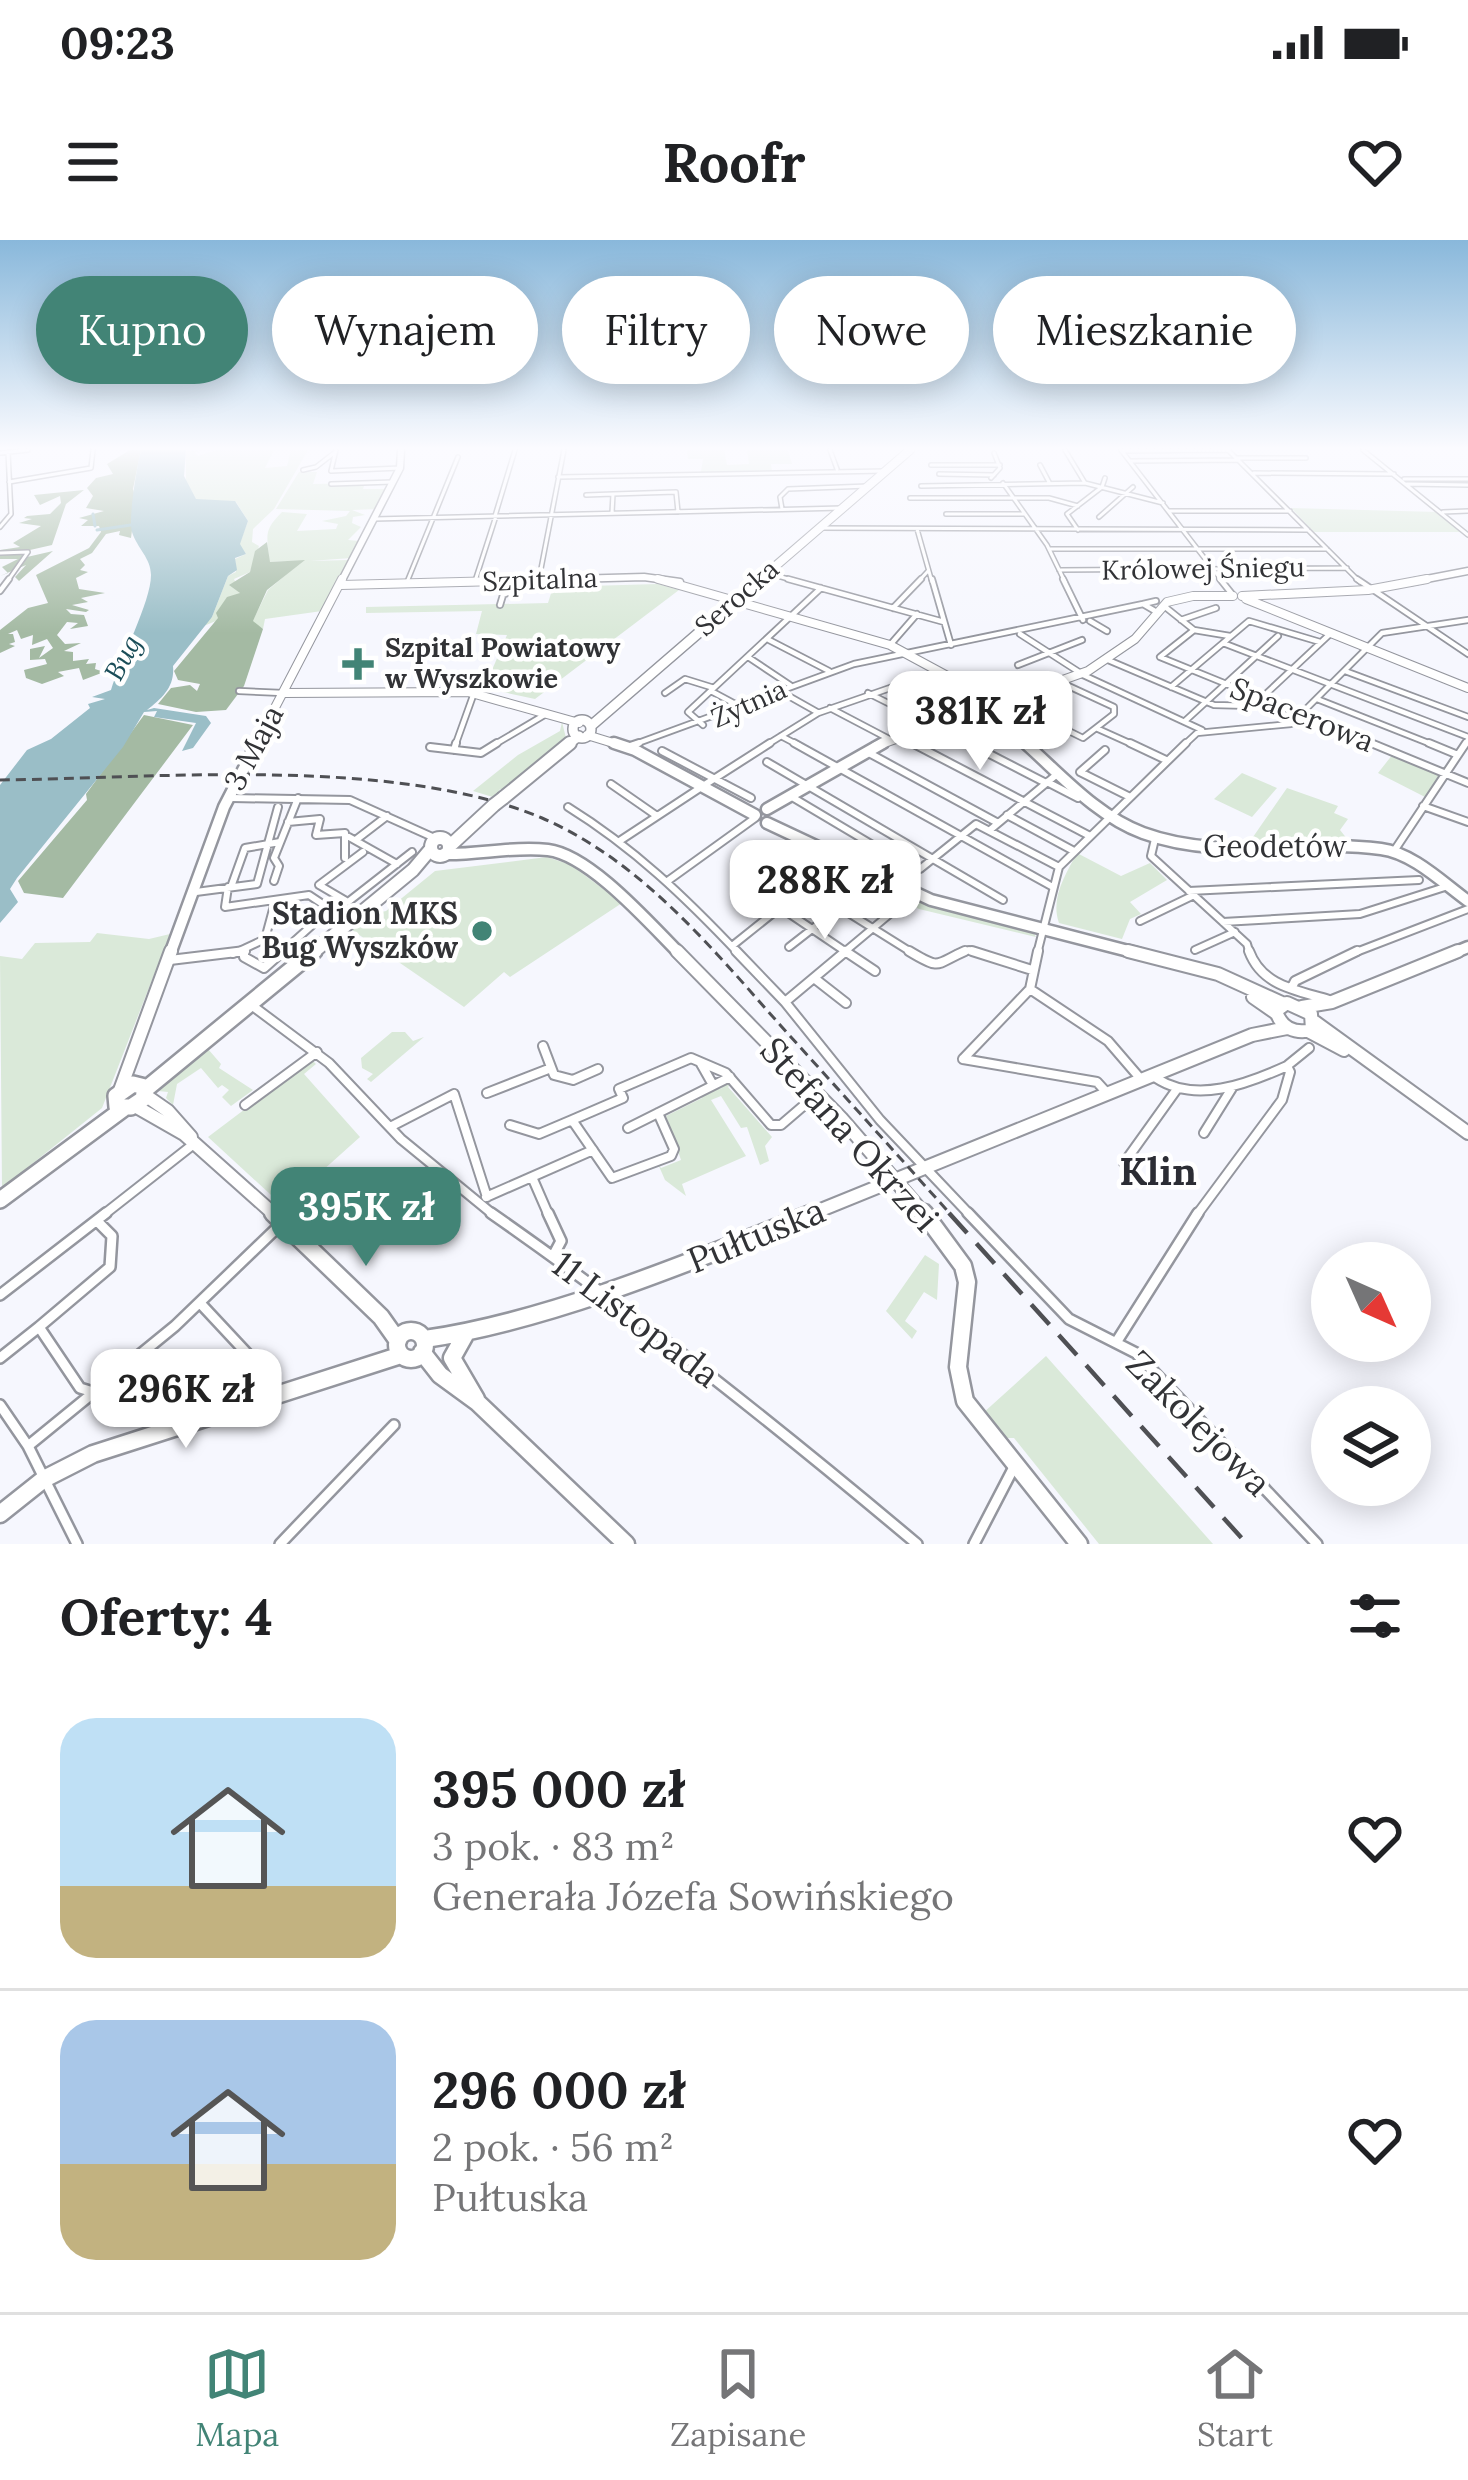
<!DOCTYPE html>
<html lang="pl">
<meta charset="utf-8">
<style>
:root{--surface:#fff;--page:#f6f6f6;--text:#202124;--muted:#757577;--line:#e0e0e0;--accent:#428476}
body{margin:0;font-family:Lora,serif;background:var(--page);color:var(--text);height:100vh;display:flex;flex-direction:column;font-size:45px;white-space:nowrap}
*{box-sizing:border-box;margin:0}
p{font-size:39px;color:var(--muted)}
.icon{flex:none;width:66px;height:66px;fill:none;stroke:currentColor;stroke-width:2;stroke-linecap:round;stroke-linejoin:round}
.map{position:relative;height:1304px;overflow:hidden}
.side{display:flex;flex-direction:column;background:var(--surface);flex:1}
.side>*{flex:none}
.top-card{position:absolute;left:36px;top:36px;width:1398px;height:108px;display:flex;gap:24px}
.needle{width:78px;rotate:135deg}
.controls{position:absolute;left:1311px;top:1002px;display:grid;gap:24px}
.controls a{display:grid;place-items:center;width:120px;height:120px;border-radius:50%;background:var(--surface);box-shadow:0 6px 30px #0003;font-size:60px}
.price{position:absolute;translate:-50% -102px;padding:0 27px;border-radius:24px;background:#fff;color:#222;font-size:39px;line-height:78px;filter:drop-shadow(0 3px 6px #0008)}
.price::after{content:'';position:absolute;left:50%;top:72px;width:36px;height:27px;margin-left:-18px;background:inherit;clip-path:polygon(0 0,100% 0,50% 100%)}
.price.active{background:var(--accent);color:#fff}
ul{padding:0;list-style:none}
li{display:flex;align-items:center;gap:36px;height:300px;padding:0 60px}
li+li{border-top:3px solid var(--line)}
li span{display:grid;place-items:center;flex:none;width:336px;height:240px;border-radius:36px;color:#555}
li>.icon{margin-inline-start:auto}
span .icon{width:144px;height:144px;fill:#fffc;stroke-width:1}
li b{font-size:51px}
h2{display:flex;justify-content:space-between;align-items:center;height:144px;padding:0 60px;font-size:51px}
.tag{padding:0 42px;border-radius:54px;background:var(--surface);box-shadow:0 6px 30px #0003;font-size:42px;line-height:108px}
.tag.active{background:var(--accent);color:#fff}
.status{display:flex;justify-content:space-between;align-items:center;height:84px;padding:0 60px;background:var(--surface);direction:ltr}
.status svg{height:33px;fill:currentColor}
header{display:flex;justify-content:space-between;align-items:center;height:156px;padding:0 60px;background:var(--surface);font-size:54px;font-weight:800}
.tabs{display:flex;justify-content:space-around;align-items:center;height:168px;border-top:3px solid var(--line);background:var(--surface);font-size:33px;color:var(--muted)}
.tabs a{display:grid;justify-items:center;gap:6px}
.tabs .active{color:var(--accent)}
.map>svg:first-child{display:block}
</style>
<div class="status"><b>09:23</b><svg viewBox="0 0 49 12"><path d="M0 12V9h3v3zM5 12V6h3v6zM10 12V3h3v9zM15 12V0h3v12zM26 1h20v11H26zM47 4h2v5h-2z"/></svg></div>
<header><svg class="icon" aria-label="menu" viewBox="0 0 24 24"><path d="M4 6h16M4 12h16M4 18h16"/></svg>Roofr<svg class="icon" aria-label="heart" viewBox="0 0 24 24"><path d="M12 20l-8-8c-3-5 5-10 8-4 3-6 11-1 8 4z"/></svg></header>
<div class="map">
<svg width="1468" height="1304" viewBox="0 0 1468 1304">
<rect width="100%" height="100%" fill="#f6f7fe"/>
<!-- green -->
<path fill="#dae9d9" d="M217 210H274L265 228 287 226 291 210H308L274 269 253 289 252 302 259 306 250 332 234 339 240 353 216 381 201 387 212 377 228 336 236 332 235 319 246 314 239 305 248 281 236 262 230 263 242 287 230 295 205 281 203 270 197 265 206 260H196L186 245V211H204L194 212 198 216Z
M687 210H724L727 225 749 224 747 210H788L792 224H771L772 231 701 232 703 219H688Z
M299 232H317L313 244 365 243 363 249H386L376 269 352 270 365 275 353 277 352 283 361 287 348 300 359 301 351 318 310 321 349 320 322 371 265 379 263 389 252 382 268 350 302 321 269 322C268 295 262 292 282 272L307 274 297 291 336 289 338 284 322 281 346 276 350 271 276 269Z
M1291 268 1437 272 1462 292H1314Z
M658 344 679 350 535 459 489 449 491 445 486 444 507 395 476 394 482 371 366 373V367L548 363 553 347Z
M562 482 566 498 505 551 500 549 496 558 473 551 518 515 560 491Z
M1393 514 1440 536 1425 557 1378 533Z
M1242 533 1277 548 1252 577 1214 559Z
M1287 548 1338 566 1334 573 1348 579 1340 590 1348 600 1267 604 1253 597Z
M1077 613 1121 636 1150 623 1167 640 1130 662 1141 674 1130 679 1122 699 1059 683C1050 658 1066 634 1077 613Z
M547 617 571 625 622 663 510 737 504 732 464 767 352 690 372 674 386 671 435 631Z
M848 623 912 656 1032 690 1036 697 919 669 843 630Z
M97 693 149 699 170 694 102 868 2 948 0 716 22 719 35 703 90 702Z
M392 792H405L413 801 424 797 371 842 367 839 373 834 362 828 361 818Z
M208 809 221 824 219 828 253 850 231 866 222 857 229 850 222 845 218 848 201 828 177 844 173 865 166 858 168 852 158 851 160 841 199 810Z
M311 819 316 824 304 834 360 897 283 966 208 897Z
M723 843H732L728 847 772 897 765 906 769 921 760 925 747 887 741 888 721 856 711 860 746 916 682 944 686 956 665 940 658 924 661 928 681 920 666 876 702 858 700 854 722 848Z
M925 1015 939 1024 937 1060 924 1052 905 1081 917 1091 912 1099 886 1071Z
M1046 1116 1213 1304H1099L1014 1198H1003L982 1174Z"/>
<!-- forest -->
<path fill="#a4baa3" d="M130 210H141L133 249 136 259 131 298 119 295 120 291 106 294 92 313 80 319 85 325 80 330 88 332 76 338 79 349 105 353 81 358 88 362 72 365 89 370 86 372 66 369 71 374 84 375 88 386 70 389 78 383 67 382 57 395 65 404 81 403 64 411 73 412V421L89 419 86 424 96 423 95 429 104 432 83 440 79 428 58 432 64 436 42 444 26 438 24 430 47 424 45 419 30 420V409L45 406 39 418 53 408 47 399 32 405 33 395 21 399 17 390 8 394H13L15 402 9 404 15 406 0 413V390L28 368 48 363 36 335 89 308 101 292 99 286H81L88 280 79 278 104 271 86 268 93 256 87 248 96 238 113 234 107 224Z
M84 250 66 264 52 305 30 310 27 317 53 311 19 341 15 337 26 325 0 336 8 333 2 327 18 319H0V310L20 307 13 303 41 286 19 283 32 279 24 278 27 276 50 274 61 263 60 256 40 265 34 255Z
M267 302 270 322 305 320 267 350 253 381 263 389 244 446 226 470 196 472 158 464 171 448 190 445 197 451 200 444 178 440 174 431 218 378 216 373 227 357 240 353 229 345 250 332 255 311Z
M144 475 193 485 63 658 24 653 18 641 87 560 86 554Z"/>
<!-- water -->
<path fill="#9abec7" d="M141 210H186L184 236 196 259 235 261 248 281 240 304 246 314 235 318 237 330 228 336 212 377 173 426C175 447 162 458 147 470L154 468 206 476 211 483 193 508 182 511 196 483 154 477 157 471 144 472 123 507 17 638 10 649 18 662 0 683V545L27 510 51 499 90 468 88 464 105 459 92 457 111 450C120 420 151 362 151 335 151 318 137 308 132 292 128 279 137 226 141 210Z"/>
<g fill="none" stroke-linecap="round" stroke-linejoin="round">
<!-- stream -->
<path stroke="#9abec7" stroke-width="3" d="M93 274 95 286"/>
<!-- canal -->
<path stroke="#9abec7" stroke-width="3" d="M97 290 131 285"/>
<!-- street-far4 casing -->
<g stroke="#94969e" stroke-width="6">
<path id="street-far4" d="M336 210 331 231 400 228
M830 210 837 229
M1065 210 1085 243
M1121 210 1223 342
M1228 210 1360 342
M1363 210 1468 295
M1122 211 1229 210
M0 213 28 210
M1237 218H1306
M1130 221 1239 220
M931 225H1000
M1040 225 1049 242
M303 230 316 227 334 213
M1254 233 1394 234
M939 234 994 235
M558 237 885 231
M991 238 1000 228 994 213
M1404 239H1468
M9 242 91 228 93 210
M1003 243 1047 305 1065 342
M331 244 393 242
M1407 244 1468 245
M921 246 1085 243 1163 263
M613 254 676 252 678 272
M586 255 613 254 612 273
M910 258H1049L1078 266
M782 269 780 257 788 249 868 246
M1169 271H1290
M1443 272 1468 271
M946 274H1024
M495 276 515 210
M1099 277 1133 247
M374 279 842 268
M0 287 11 274 8 212
M819 288 1308 290
M917 289 932 342
M1078 290 1067 274 1102 247 1105 238
M1049 309H1327
M0 313 28 312 7 342
M1059 330 1347 328
M767 333 799 342
M539 339 564 210
M475 341 496 276
M407 342 458 217
M918 342 928 331"/>
</g>
<!-- street-far3 casing -->
<g stroke="#94969e" stroke-width="8">
<path id="street-far3" d="M788 339 944 382
M932 339 951 405
M1063 339 1083 380
M1220 339 1232 354
M1357 339 1468 414
M0 351 9 339
M1143 364 1156 361
M500 365 503 355 520 347 523 340
M1164 366 1194 390
M893 368 921 339
M1181 380 1216 368
M1090 381 1107 391
M1020 394 1082 434
M1230 396 1194 390 1160 417 1379 506
M769 400 829 431
M1223 403 1468 497
M890 405 917 374
M748 417 790 445
M1108 420 1214 465 1253 466 1331 393
M1018 425 1082 400
M1345 431 1468 477
M1081 434 1202 490
M922 436 965 473
M1062 443 1114 467V474L1096 488 1136 506
M1171 447 1249 381 1320 402
M778 450 817 472
M239 451 283 453
M711 451 739 466
M665 453 685 439 714 448
M868 453 974 506
M1317 459 1436 506
M1008 461 1083 498 1096 488
M830 468 891 500
M965 475 1014 500 1021 499
M1185 481 1278 396
M703 485 688 472 821 348
M781 496 800 506
M900 497 918 506
M455 506 474 453
M492 506 546 474
M630 506 854 424 1143 364 1155 371
M765 506 818 473 939 431
M1183 506 1197 493 1291 484 1382 393 1468 380
M1464 506 1468 500"/>
</g>
<!-- street-far2 casing -->
<g stroke="#94969e" stroke-width="10">
<path id="street-far2" d="M794 503 1051 646
M912 503 1088 595
M968 503 1046 543
M1130 503 1166 520
M1371 503 1468 543
M1429 503 1458 515
M630 506 639 503
M430 507 481 513 497 503
M454 510 456 503
M1105 510 1080 532 1128 556
M662 511 751 558
M869 513 998 583
M767 522 1003 660
M1047 542 1078 558
M611 544 657 576
M706 544 770 503
M792 557 913 629H920L976 584 1059 627
M232 558 350 560 439 600
M1423 566 1468 582
M568 567C634 608 685 657 739 714
M1007 575 1072 610
M288 582 320 579 316 595 345 593V618
M990 590 1056 535
M349 597 397 624
M357 599 387 576
M1155 599 1151 616 1247 704 1250 714
M621 600 703 546
M1394 611 1466 503
M363 612 319 645 348 662 412 612
M669 640 755 578
M274 641 279 626 274 618 298 558
M228 647 225 667 309 655 330 669 280 714
M231 647 245 608 280 602
M807 647 914 714
M1189 651 1419 640
M196 652 257 644 278 567
M781 668 849 714
M1140 681 1192 656
M1223 682 1360 674 1448 646
M732 706 832 626
M789 707 839 668
M1195 710 1235 692
M233 714 265 699 275 662
M842 714 891 673
M957 714 969 710 981 714
M1037 714 1059 627 1186 503
M1351 714 1468 669"/>
</g>
<!-- street-far1 casing -->
<g stroke="#94969e" stroke-width="12">
<path id="street-far1" d="M244 711V717L264 728 283 711
M736 711 785 762 880 880 971 976
M845 711 875 731
M909 711C942 731 935 724 965 711
M972 711 1032 730
M1038 711 1030 749 1108 801 1139 837
M1249 711C1262 746 1296 750 1329 760
M170 720 245 711
M814 738 846 763
M1292 747 1295 741 1357 711
M785 762 846 711
M250 764 329 823 401 899 495 976
M543 806 554 835 573 840 598 829
M963 819 1097 842 1108 854
M963 819 1030 749
M700 822 713 845
M1288 825 1309 808
M1156 838C1196 864 1247 844 1287 826L1290 832 1282 860 1196 976
M487 853 551 828
M245 865 317 812
M658 873 674 909 671 916 612 938 572 880 623 858 619 849 691 818 726 833 771 885H781L816 855
M510 885 539 894 572 880
M390 887 454 854 487 957
M628 888 730 837
M1204 893 1232 848
M1124 923 1177 849
M532 937 549 976
M486 957 593 910
M102 976 195 903"/>
</g>
<!-- street casing -->
<g stroke="#94969e" stroke-width="14">
<path id="street" d="M491 973C639 1076 779 1188 917 1304
M548 973 561 1001 553 1016
M968 973 1069 1079 1136 1113 1317 1304
M0 1055 106 973
M200 1063 256 1123 258 1157
M39 1087 110 1027 112 996 97 981
M1117 1101 1198 973
M0 1118 39 1087 80 1148 93 1152
M0 1165 28 1206 77 1304
M28 1206 175 1086 281 984
M280 1304 394 1185
M974 1304 1014 1227"/>
</g>
<!-- secondary-far4 casing -->
<g stroke="#94969e" stroke-width="9">
<path id="secondary-far4" d="M341 342 400 228 401 210
M459 342 644 337 680 342
M1411 342 1468 331"/>
</g>
<!-- secondary-far3 casing -->
<g stroke="#94969e" stroke-width="10">
<path id="secondary-far3" d="M658 339 890 405 951 438 1028 506
M341 345 573 339
M1242 356 1368 350 1427 339
M1246 359 1468 448
M283 453 468 452 579 483
M587 495 623 506
M255 506 342 339
M876 506 1088 431 1135 399 1167 362 1193 356H1233"/>
</g>
<!-- secondary-far2 casing -->
<g stroke="#94969e" stroke-width="15">
<path id="secondary-far2" d="M614 503 635 510 755 575
M1025 503C1061 535 1097 576 1143 593 1222 622 1301 598 1381 609 1413 613 1443 643 1468 661
M767 569 883 503
M767 583 931 660 1140 714
M444 614C478 615 514 606 548 610 590 615 650 684 680 714
M170 714 224 567 257 503
M1451 714 1468 707"/>
</g>
<!-- secondary-far1 casing -->
<g stroke="#94969e" stroke-width="16">
<path id="secondary-far1" d="M677 711 841 878 926 976
M1128 711 1218 734 1284 764
M1253 757 1276 773
M1287 763 1311 774 1312 790C1295 794 1281 788 1276 771Z
M1302 767 1332 762 1458 711
M1315 782 1468 893
M1310 792 1344 810
M119 853 171 711
M145 855 168 871 191 897
M135 866 184 894 276 976
M806 976 1252 795 1287 788"/>
</g>
<!-- secondary casing -->
<g stroke="#94969e" stroke-width="21">
<path id="secondary" d="M273 973 381 1077 398 1101
M924 973 963 1026 967 1042 958 1127 965 1161 1079 1304
M397 1105a14 14 0 1 1 28 0a14 14 0 1 1-28 0Z
M466 1093 452 1118 476 1159
M425 1099C550 1081 695 1020 813 973
M422 1112 440 1135 477 1162 626 1304
M0 1274 44 1239 93 1214 398 1116"/>
</g>
<!-- primary-far3 casing -->
<g stroke="#94969e" stroke-width="10">
<path id="primary-far3" d="M757 342 910 210"/>
</g>
<!-- primary-far2 casing -->
<g stroke="#94969e" stroke-width="12">
<path id="primary-far2" d="M573 489a9 9 0 1 1 18 0a9 9 0 1 1-18 0Z
M592 485 761 339
M566 506 579 496"/>
</g>
<!-- primary-far1 casing -->
<g stroke="#94969e" stroke-width="16">
<path id="primary-far1" d="M503 558 570 503
M431 607a9 9 0 1 1 18 0a9 9 0 1 1-18 0Z
M452 604 494 565
M311 714 413 630 429 611"/>
</g>
<!-- primary casing -->
<g stroke="#94969e" stroke-width="20">
<path id="primary" d="M133 844 145 847 143 859 131 867H117L116 856Z
M146 849 314 711
M0 960 123 869"/>
</g>
<!-- street-far4 -->
<use href="#street-far4" stroke="#fff" stroke-width="3"/>
<!-- street-far3 -->
<use href="#street-far3" stroke="#fff" stroke-width="4.5"/>
<!-- street-far2 -->
<use href="#street-far2" stroke="#fff" stroke-width="6"/>
<!-- street-far1 -->
<use href="#street-far1" stroke="#fff" stroke-width="8"/>
<!-- street -->
<use href="#street" stroke="#fff" stroke-width="9"/>
<!-- secondary-far4 -->
<use href="#secondary-far4" stroke="#fff" stroke-width="6"/>
<!-- secondary-far3 -->
<use href="#secondary-far3" stroke="#fff" stroke-width="8"/>
<!-- secondary-far2 -->
<use href="#secondary-far2" stroke="#fff" stroke-width="10"/>
<!-- secondary-far1 -->
<use href="#secondary-far1" stroke="#fff" stroke-width="12"/>
<!-- secondary -->
<use href="#secondary" stroke="#fff" stroke-width="16"/>
<!-- primary-far3 -->
<use href="#primary-far3" stroke="#fff" stroke-width="8"/>
<!-- primary-far2 -->
<use href="#primary-far2" stroke="#fff" stroke-width="9"/>
<!-- primary-far1 -->
<use href="#primary-far1" stroke="#fff" stroke-width="12"/>
<!-- primary -->
<use href="#primary" stroke="#fff" stroke-width="15"/>
<!-- rail-far1 -->
<path stroke="#4f5054" stroke-width="3" stroke-dasharray="10 6" stroke-linecap="butt" d="M0 540C161 538 395 516 542 578 641 621 711 707 781 786 838 849 895 912 952 976"/>
<!-- rail -->
<path stroke="#4f5054" stroke-width="4.5" stroke-dasharray="27 14" stroke-linecap="butt" d="M949 973 1247 1304"/>
<!-- primary-bridge casing -->
<g stroke="#94969e" stroke-width="16" stroke-linecap="butt">
<path id="primary-bridge" d="M494 565 503 558"/>
</g>
<!-- primary-bridge -->
<use href="#primary-bridge" stroke="#fff" stroke-width="12"/>
</g>
<!-- sky -->
<linearGradient id="sky" x2="0" y2="1"><stop stop-color="#89b8db"/><stop offset="0.53" stop-color="#fbfbff"/><stop offset="1" stop-color="#fbfbff" stop-opacity="0"/></linearGradient>
<rect width="1468" height="393" fill="url(#sky)"/>
<!-- markers -->
<g fill="#428476" stroke="#fff" stroke-width="4.5">
<path d="M352 406h12v12h12v12h-12v12h-12v-12h-12v-12h12z"/>
<circle cx="482" cy="691" r="12"/>
</g>
<g text-anchor="middle" stroke-width="9" stroke-linejoin="round" paint-order="stroke">
<!-- far-street labels -->
<g font-size="27" fill="#323336" stroke="#fff">
<text transform="translate(1203 329) rotate(-1)" y="9">Królowej Śniegu</text>
<text transform="translate(540 340) rotate(-2)" y="9">Szpitalna</text>
<text transform="translate(737 358) rotate(-41)" y="9">Serocka</text>
<text transform="translate(749 464) rotate(-24)" y="9">Żytnia</text>
</g>
<!-- far-poi labels -->
<g font-size="27" font-weight="bold" fill="#323336" stroke="#fff" text-anchor="start">
<text x="385" y="417">Szpital Powiatowy<tspan x="385" dy="31">w Wyszkowie</tspan></text>
</g>
<!-- far-water labels -->
<g font-size="27" font-style="italic" fill="#1a4d58" stroke="#fff">
<text transform="translate(123 418) rotate(-62)" y="9">Bug</text>
</g>
<!-- street labels -->
<g font-size="30" fill="#323336" stroke="#fff">
<text transform="translate(1302 475) rotate(22)" y="10">Spacerowa</text>
<text transform="translate(254 508) rotate(-62)" y="10">3 Maja</text>
<text x="1275" y="617">Geodetów</text>
</g>
<!-- poi labels -->
<g font-size="30" font-weight="bold" fill="#323336" stroke="#fff" text-anchor="end">
<text x="458" y="684">Stadion MKS<tspan x="458" dy="34">Bug Wyszków</tspan></text>
</g>
<!-- near-street labels -->
<g font-size="36" fill="#323336" stroke="#fff">
<text transform="translate(850 894) rotate(48)" y="13">Stefana Okrzei</text>
<text transform="translate(756 995) rotate(-22)" y="13">Pułtuska</text>
<text transform="translate(636 1079) rotate(37)" y="13">11 Listopada</text>
<text transform="translate(1199 1183) rotate(45)" y="13">Zakolejowa</text>
</g>
<!-- near-neighbourhood labels -->
<g font-size="39" font-weight="bold" fill="#2c2d34" stroke="#fff">
<text x="1158" y="945">Klin</text>
</g>
</g>
</svg>
<div class="controls">
<a><svg class="needle" viewBox="-14 -14 28 28"><path d="M0-13l5 13h-10z" fill="#e53935"/><path d="M0 13l5-13h-10z" fill="#757577"/></svg></a>
<a><svg class="icon" aria-label="layers" viewBox="0 0 24 24"><path d="M12 4l9 5-9 5-9-5zM3 14l9 5 9-5"/></svg></a>
</div>
<b class="price" style="left:980px;top:533px">381K zł</b>
<b class="price" style="left:825px;top:702px">288K zł</b>
<b class="price active" style="left:366px;top:1029px">395K zł</b>
<b class="price" style="left:186px;top:1211px">296K zł</b>
<div class="top-card">
<a class="tag active">Kupno</a>
<a class="tag">Wynajem</a>
<a class="tag">Filtry</a>
<a class="tag">Nowe</a>
<a class="tag">Mieszkanie</a>
</div>
</div>
<section class="side">
<h2>Oferty: 4<svg class="icon" aria-label="filters" viewBox="0 0 24 24"><path d="M4 7h16M4 17h16"/><circle cx="9" cy="7" r="2"/><circle cx="15" cy="17" r="2"/></svg></h2>
<ul>
<li><span style="background:linear-gradient(#bfe0f5 70%,#c2b280 0)"><svg class="icon" aria-label="home" viewBox="0 0 24 24"><path d="M3 11l9-7 9 7M6 9v11h12V9"/></svg></span><div><b>395 000 zł</b><p>3 pok. · 83 m²</p><p>Generała Józefa Sowińskiego</p></div><svg class="icon" aria-label="heart" viewBox="0 0 24 24"><path d="M12 20l-8-8c-3-5 5-10 8-4 3-6 11-1 8 4z"/></svg></li>
<li><span style="background:linear-gradient(#a9c7e8 60%,#c2b280 0)"><svg class="icon" aria-label="home" viewBox="0 0 24 24"><path d="M3 11l9-7 9 7M6 9v11h12V9"/></svg></span><div><b>296 000 zł</b><p>2 pok. · 56 m²</p><p>Pułtuska</p></div><svg class="icon" aria-label="heart" viewBox="0 0 24 24"><path d="M12 20l-8-8c-3-5 5-10 8-4 3-6 11-1 8 4z"/></svg></li>
</ul>
</section>
<nav class="tabs">
<a class="active"><svg class="icon" aria-label="map" viewBox="0 0 24 24"><path d="M3 6l6-2 6 2 6-2v14l-6 2-6-2-6 2zM9 4v14M15 6v14"/></svg>Mapa</a>
<a><svg class="icon" aria-label="saved" viewBox="0 0 24 24"><path d="M7 4h10v16l-5-4-5 4z"/></svg>Zapisane</a>
<a><svg class="icon" aria-label="home" viewBox="0 0 24 24"><path d="M3 11l9-7 9 7M6 9v11h12V9"/></svg>Start</a>
</nav>
